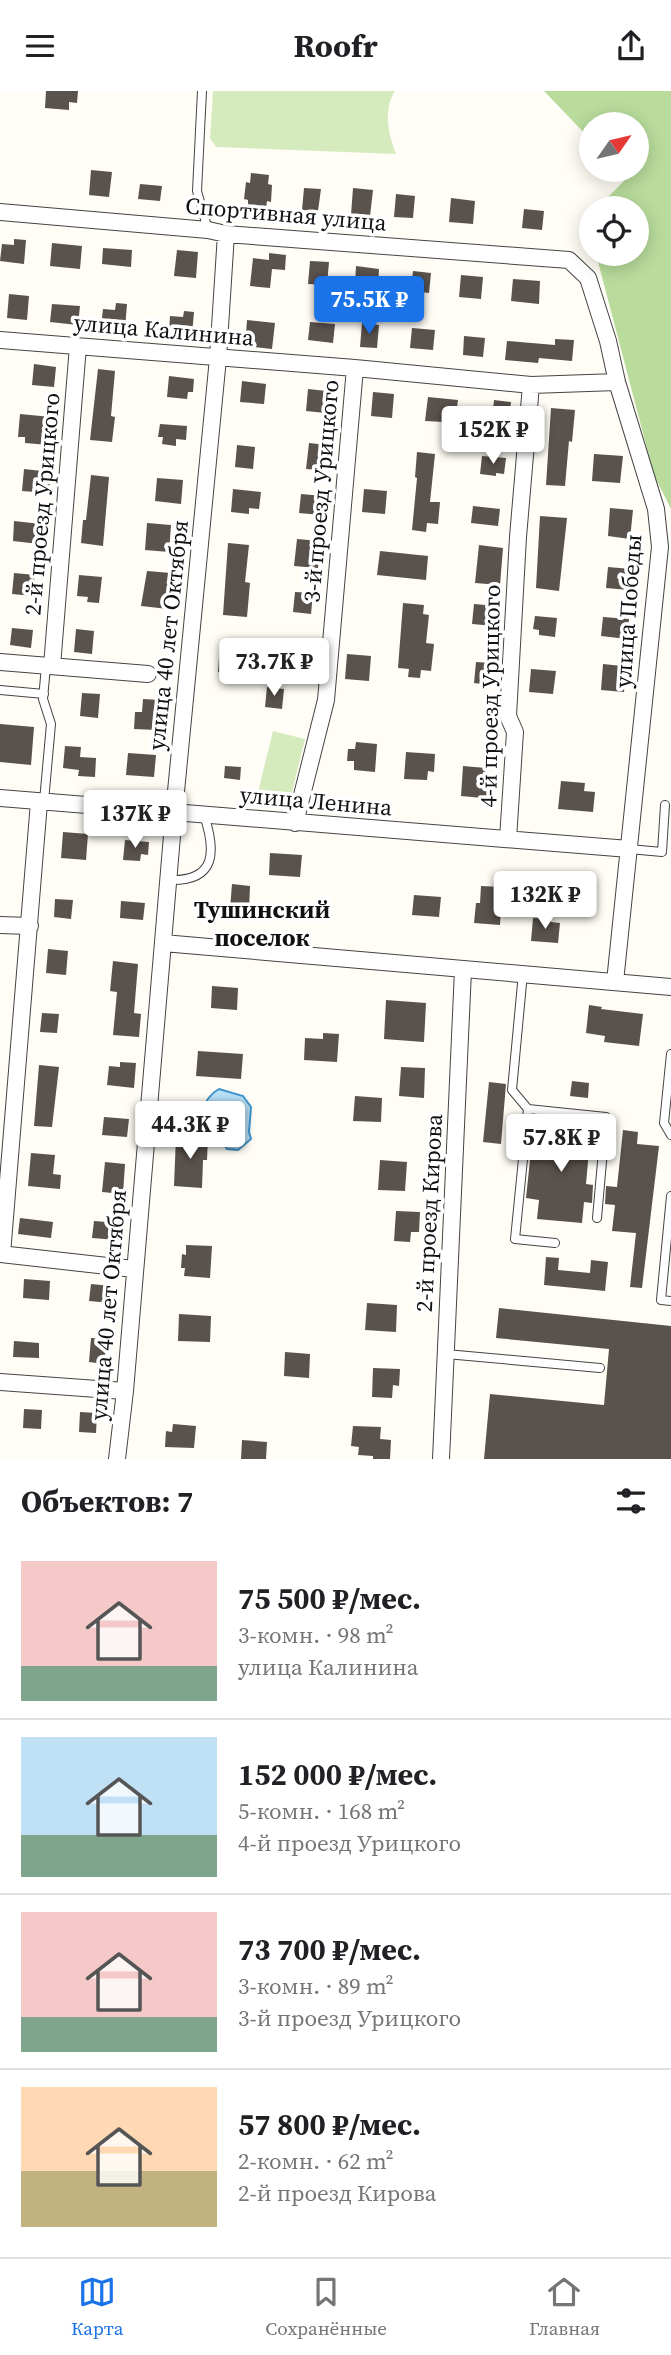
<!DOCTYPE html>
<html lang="ru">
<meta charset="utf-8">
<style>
:root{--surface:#fff;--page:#f2f2f2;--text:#202124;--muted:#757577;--line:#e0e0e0;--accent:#1a73e8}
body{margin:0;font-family:"Source Serif 4",serif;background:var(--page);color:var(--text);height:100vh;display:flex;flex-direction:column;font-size:26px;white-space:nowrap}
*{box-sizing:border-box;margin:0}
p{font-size:23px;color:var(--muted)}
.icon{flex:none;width:38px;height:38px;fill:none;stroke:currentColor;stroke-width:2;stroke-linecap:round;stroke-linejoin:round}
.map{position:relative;height:1368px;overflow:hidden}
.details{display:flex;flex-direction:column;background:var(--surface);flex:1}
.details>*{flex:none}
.needle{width:46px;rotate:56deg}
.buttons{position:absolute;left:579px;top:21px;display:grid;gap:14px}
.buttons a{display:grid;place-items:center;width:70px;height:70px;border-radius:50%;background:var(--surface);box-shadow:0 4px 18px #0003;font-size:35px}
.price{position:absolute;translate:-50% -60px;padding:0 16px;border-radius:7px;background:#fff;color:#222;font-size:23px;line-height:46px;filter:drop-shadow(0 2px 4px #0008)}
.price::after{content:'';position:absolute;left:50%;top:42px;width:21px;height:16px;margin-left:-10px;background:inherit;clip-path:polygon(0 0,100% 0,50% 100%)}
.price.active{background:var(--accent);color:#fff}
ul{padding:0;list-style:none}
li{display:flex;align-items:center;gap:21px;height:175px;padding:0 21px}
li+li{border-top:2px solid var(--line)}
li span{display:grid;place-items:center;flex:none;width:196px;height:140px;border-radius:0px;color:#555}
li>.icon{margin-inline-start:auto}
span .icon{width:84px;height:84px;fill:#fffc;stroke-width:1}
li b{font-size:30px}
h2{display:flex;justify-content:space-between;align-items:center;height:84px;padding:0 21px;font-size:30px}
header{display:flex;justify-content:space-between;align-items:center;height:91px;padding:0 21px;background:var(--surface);font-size:32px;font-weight:700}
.menu{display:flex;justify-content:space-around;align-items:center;height:98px;border-top:2px solid var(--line);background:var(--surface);font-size:19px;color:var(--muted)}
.menu a{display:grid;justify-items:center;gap:4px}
.menu .active{color:var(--accent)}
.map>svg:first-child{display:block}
</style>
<header><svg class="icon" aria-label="menu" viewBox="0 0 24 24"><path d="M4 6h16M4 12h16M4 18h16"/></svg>Roofr<svg class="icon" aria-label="share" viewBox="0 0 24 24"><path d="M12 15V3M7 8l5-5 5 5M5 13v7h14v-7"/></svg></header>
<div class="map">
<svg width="671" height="1368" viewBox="0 0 671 1368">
<rect width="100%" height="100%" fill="#fffdf5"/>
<!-- green -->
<path fill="#d5ebbd" d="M213 0H395C383 19 388 42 396 63L216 56 210 47Z
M273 640 305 648 290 709 258 701Z"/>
<!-- forest -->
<path fill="#b9dc9c" d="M544 0H671V418L654 384 596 163H637V117H605L608 106 631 83 628 79H637V33H592L591 49Z"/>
<!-- water -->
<path fill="#b9e0f7" stroke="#3f96cf" stroke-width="2" d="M219 998 243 1005 251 1016 249 1041 251 1048 238 1059 227 1058 218 1045C192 1038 200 1009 219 998Z"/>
<!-- building -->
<path fill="#5a524d" d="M46 0H78L77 12 69 11V19L45 17Z
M91 79 112 81 109 106 89 104Z
M251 82 269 84 268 93 272 94 271 111 267 110 266 117 248 115V109L244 108 246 91 250 92Z
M140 93 162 95 160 110 138 108Z
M304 97 321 98 318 120 302 119Z
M353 97 373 99 370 125 351 124Z
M396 103 415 105 413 127 394 126Z
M451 107 475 110 473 133 449 131Z
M524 118 544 120 542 139 522 137Z
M14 148 26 149 24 173 0 170 2 153 14 154Z
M52 152 82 155 80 178 50 175Z
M103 157 132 159 131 176 102 173Z
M177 159 198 161 196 187 174 185Z
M269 162 286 164 285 179 272 178 270 197 250 195 253 167 269 169Z
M310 170 329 171 327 194 308 193Z
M356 175 379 178 378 195 355 193Z
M413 180 431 182 429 202 406 199 407 189H412Z
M461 184 483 186 481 208 459 206Z
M513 188 540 190 539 213 511 210Z
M9 203 29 205 27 229 7 227Z
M116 212 127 213 125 238 101 236 103 218 115 219Z
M52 213 80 215 78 234 50 231Z
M184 220 194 221 192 244 169 241 170 225 183 226Z
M247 229 275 232 272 258 245 255Z
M310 231 335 233 333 252 308 249Z
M362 232 379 234 377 257 360 256Z
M412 237 435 239 433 259 410 257Z
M464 245 485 247 483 266 463 264Z
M555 248 574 249 572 270 539 267 538 272 505 269 507 250 555 254Z
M34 273 56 276 54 296 32 294Z
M98 278 115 280 111 325 115 326 112 351 90 349Z
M169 285 194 288 193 301H188L187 308 167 306Z
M242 290 266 293 264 313 240 311Z
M308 298 336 301 335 323 306 320Z
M373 301 394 303 392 327 371 325Z
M428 306 458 309 456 323 445 322 444 331 425 330Z
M494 309 511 311 509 329 492 328Z
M551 317 575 319 572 351 569 350 565 395 546 394Z
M20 323 51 326 49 354 25 352V346H18Z
M160 333 187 335 186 349 176 348V355L162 353 163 346H158Z
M309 352 335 355 332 380 306 378Z
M237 354 255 356 253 378 235 376Z
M417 361 435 363 430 411H440L438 433 427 432 426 441 412 439 417 387 415 386Z
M594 363 623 365 620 392 592 390Z
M482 365 506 367 504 383 496 382V385L480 383Z
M24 378 51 381 49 402 22 400Z
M91 384 109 386 103 455 81 452 83 429H86Z
M157 387 183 389 181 413 155 410Z
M233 398 261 401 259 418 249 417V423L231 421Z
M364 398 387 400 385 423 362 421Z
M301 403 323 405 321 424 299 422Z
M473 415 500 418 498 435 471 432Z
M610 417 633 419 630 448 608 445Z
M540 425 567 427 559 500 536 497Z
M14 430 41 433 39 453 13 450Z
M147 432 171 434 169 461 145 459Z
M297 448 320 450 318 477 294 475Z
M228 452 249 454 245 491 250 492 247 526 223 524Z
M479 454 503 457 500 494 475 492Z
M380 460 428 465 426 489 377 484Z
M608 476 631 478 629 499 606 497Z
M147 480 171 482 168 518 141 515Z
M14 482 35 484 33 505 12 503Z
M79 484 102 486 99 512 87 511 88 506 77 505Z
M295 501 313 502 311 523 293 521Z
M403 512 424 514 423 523 429 524 426 552 434 553 431 580 421 579 420 587 408 586 409 578 398 577Z
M474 513 497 515 495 535 472 533Z
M535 525 557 527 555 546 539 544V539L533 538Z
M603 526 629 528 627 548 601 545Z
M12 537 33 539 31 557 10 554Z
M76 538 94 540 92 563 74 561Z
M220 553 244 555 241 584 218 581Z
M287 559 312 561 311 578 285 575Z
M347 563 371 565 369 590 345 588Z
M476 571 491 572 489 594 474 592Z
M603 573 622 575 621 588H625L624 601 601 599Z
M531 578 556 580 553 603 529 601Z
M267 596 284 598 282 618 265 616Z
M82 602 100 603 98 627 80 625Z
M143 608 159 609 157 639 134 638 135 621H142Z
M0 633 34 636 31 674 0 671Z
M356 651 377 653 375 681 354 679V670H347L348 658H355Z
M65 655 81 656 80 666 96 667 95 686 78 685 79 679 63 677Z
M406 661 435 663 434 681 428 680 427 689 404 688Z
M128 662 156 664 154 686 126 684Z
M225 675 241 676 240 689 224 687Z
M463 675 486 677 485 686 494 687 493 708 461 705Z
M561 690 585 692 584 700 595 701 593 721 558 718Z
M63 741 88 743 86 769 61 767Z
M125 749 149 751 148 764 141 763 140 770 123 769Z
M270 762 302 764 300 786 269 784Z
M232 793 250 795 249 820 230 818Z
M481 795 502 796 500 834 474 832 476 812H480Z
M414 804 441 806 439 826 412 824Z
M55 808 73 809 71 828 54 826Z
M121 810 145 812 143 829 120 827Z
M533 827 551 828V831L560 832 558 852 531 850Z
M48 858 68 860 66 884 46 882Z
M113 870 138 873 134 922 141 923 139 946 113 944 117 901 110 900Z
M212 895 238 897 237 919 211 917Z
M386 909 426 912 424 951 384 948Z
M589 914 602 916 601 918 643 923 639 955 604 951 605 945 586 942Z
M42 922 59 923 57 942 40 941Z
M323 942 339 943 337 971 304 969 305 947 323 948Z
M198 960 243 963 241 988 196 985Z
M120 971 136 972 134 997 107 994 109 975 120 976Z
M39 974 59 976 52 1036 34 1035Z
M401 976 425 977 424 1007 399 1005Z
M572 990 589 992 588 1007 570 1005Z
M489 991 506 993 501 1053 483 1051Z
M355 1005 382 1007 381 1031 353 1030Z
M104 1026 129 1028 127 1046 102 1044Z
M547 1033 591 1037 586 1093 593 1094 592 1112 584 1111 582 1132 537 1128 539 1109 526 1107 532 1050 545 1052Z
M623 1039 638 1041 637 1053 659 1055 642 1197 630 1196 636 1142 612 1140 615 1114 605 1113 606 1095 617 1096Z
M176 1045 208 1047 207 1069H203L202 1097 174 1095Z
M31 1062 55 1064 53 1083 61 1084 60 1098 28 1095Z
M380 1069 407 1071 405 1100 378 1099Z
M105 1071 125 1073 123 1103 102 1101Z
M396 1120 420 1121 419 1141H411L410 1151 394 1150Z
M20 1127 53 1131 51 1147 18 1143Z
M94 1130 119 1132 117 1149 92 1147Z
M186 1154 212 1155 210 1187 184 1185 185 1177H181L182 1163 186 1164Z
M546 1166 559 1167 558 1179 590 1182 591 1169 608 1171 605 1200 544 1194Z
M24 1188 50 1190 49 1209 23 1207Z
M91 1193 112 1195 111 1212 89 1210Z
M367 1212 397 1214 396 1241 365 1239Z
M499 1217 671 1235V1368H484L490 1303 604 1314 609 1258 496 1247Z
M179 1223 211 1225 210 1251 178 1250Z
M91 1247 107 1248 104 1273 89 1271Z
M14 1250 39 1252V1267L13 1266Z
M285 1261 310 1263 309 1287 284 1285Z
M373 1277 400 1278 399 1295 393 1294 392 1307 372 1306Z
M24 1318 42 1319 41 1338 23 1337Z
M80 1321 97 1322 96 1342 79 1341Z
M173 1333 196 1335 194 1357 165 1356 166 1340 172 1341Z
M353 1335 381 1336 380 1348 391 1349 390 1368H373V1365L358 1364 359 1356 351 1355Z
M242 1349 267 1351 266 1368H241Z"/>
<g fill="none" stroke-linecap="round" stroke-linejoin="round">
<!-- lane casing -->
<g stroke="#444" stroke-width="10">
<path id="lane" d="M202 0 197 100 208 139
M0 599 44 603
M44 710 51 633 43 608 46 575
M629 758 662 761 665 714
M168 789C217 791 216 760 204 724
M523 882 512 999 528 1018 515 1148 555 1152
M671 963 664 1032 671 1044
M528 1018 606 1026 597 1127
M671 1105 661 1209 671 1210
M446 1263 600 1277"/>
</g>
<!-- street casing -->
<g stroke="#444" stroke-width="18">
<path id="street" d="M0 121 208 139 226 143 569 169 588 187 608 250 617 291 656 418 660 456 615 891
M0 249 355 277 531 294 617 291
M0 571 148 583
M52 575 78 255
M0 707 629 758
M295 732 326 609 355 277
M508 748 515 641 508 625 518 446 531 294
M0 834 30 835
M163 852 671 896
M0 1163 134 1178
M2 1163 39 711
M0 1291 125 1300
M117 1368 125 1300 174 721 218 267 226 143
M441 1368 463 879"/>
</g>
<!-- lane -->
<use href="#lane" stroke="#fff" stroke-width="8"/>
<!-- street -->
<use href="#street" stroke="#fff" stroke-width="16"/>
</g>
<g text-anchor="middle" stroke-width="7" stroke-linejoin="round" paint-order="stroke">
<!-- street labels -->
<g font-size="23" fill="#111" stroke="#fff">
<text transform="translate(286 123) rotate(5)" y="8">Спортивная улица</text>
<text transform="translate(164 239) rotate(5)" y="8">улица Калинина</text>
<text transform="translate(321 400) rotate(-85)" y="8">3-й проезд Урицкого</text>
<text transform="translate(42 413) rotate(-85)" y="8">2-й проезд Урицкого</text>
<text transform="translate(628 520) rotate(-86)" y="8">улица Победы</text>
<text transform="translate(168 544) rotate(-84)" y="8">улица 40 лет Октября</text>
<text transform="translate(490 605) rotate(-89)" y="8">4-й проезд Урицкого</text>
<text transform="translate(316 710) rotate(5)" y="8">улица Ленина</text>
<text transform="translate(429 1122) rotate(-87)" y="8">2-й проезд Кирова</text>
<text transform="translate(108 1214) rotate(-85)" y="8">улица 40 лет Октября</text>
</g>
<!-- neighbourhood labels -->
<g font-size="24" font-weight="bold" fill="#111" stroke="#fff">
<text x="262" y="827">Тушинский<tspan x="262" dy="28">поселок</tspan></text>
</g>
</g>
</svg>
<div class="buttons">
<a><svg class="needle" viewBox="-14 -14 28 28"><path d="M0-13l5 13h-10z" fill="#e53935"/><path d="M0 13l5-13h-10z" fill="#757577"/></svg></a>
<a><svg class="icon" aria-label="locate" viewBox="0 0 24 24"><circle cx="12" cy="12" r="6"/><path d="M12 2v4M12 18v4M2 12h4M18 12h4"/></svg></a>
</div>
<b class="price active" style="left:369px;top:245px">75.5K ₽</b>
<b class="price" style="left:493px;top:375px">152K ₽</b>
<b class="price" style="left:274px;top:607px">73.7K ₽</b>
<b class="price" style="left:135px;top:759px">137K ₽</b>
<b class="price" style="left:545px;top:840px">132K ₽</b>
<b class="price" style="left:190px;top:1070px">44.3K ₽</b>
<b class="price" style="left:561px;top:1083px">57.8K ₽</b>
</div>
<section class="details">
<h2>Объектов: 7<svg class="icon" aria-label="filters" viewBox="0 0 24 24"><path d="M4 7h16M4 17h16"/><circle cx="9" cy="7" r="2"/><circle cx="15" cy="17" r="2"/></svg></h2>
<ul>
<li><span style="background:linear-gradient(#f6c9c9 75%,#7fa58c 0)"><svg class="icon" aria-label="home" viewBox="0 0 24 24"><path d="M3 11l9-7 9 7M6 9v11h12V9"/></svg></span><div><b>75 500 ₽/мес.</b><p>3-комн. · 98 m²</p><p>улица Калинина</p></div></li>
<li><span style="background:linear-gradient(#bfe0f5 70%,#7fa58c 0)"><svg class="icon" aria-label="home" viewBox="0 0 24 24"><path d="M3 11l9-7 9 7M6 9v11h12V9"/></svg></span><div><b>152 000 ₽/мес.</b><p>5-комн. · 168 m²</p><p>4-й проезд Урицкого</p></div></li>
<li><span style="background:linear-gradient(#f6c9c9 75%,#7fa58c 0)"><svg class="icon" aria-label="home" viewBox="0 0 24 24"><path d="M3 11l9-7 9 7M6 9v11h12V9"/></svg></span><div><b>73 700 ₽/мес.</b><p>3-комн. · 89 m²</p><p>3-й проезд Урицкого</p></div></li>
<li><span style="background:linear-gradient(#ffd9b3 60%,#c2b280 0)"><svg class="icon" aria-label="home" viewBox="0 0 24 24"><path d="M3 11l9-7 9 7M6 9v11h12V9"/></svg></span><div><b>57 800 ₽/мес.</b><p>2-комн. · 62 m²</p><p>2-й проезд Кирова</p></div></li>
</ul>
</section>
<nav class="menu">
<a class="active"><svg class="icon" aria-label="map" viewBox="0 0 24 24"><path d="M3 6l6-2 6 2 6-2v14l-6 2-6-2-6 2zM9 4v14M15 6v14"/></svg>Карта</a>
<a><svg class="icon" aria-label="saved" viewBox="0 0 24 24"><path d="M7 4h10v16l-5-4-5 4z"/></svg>Сохранённые</a>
<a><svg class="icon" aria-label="home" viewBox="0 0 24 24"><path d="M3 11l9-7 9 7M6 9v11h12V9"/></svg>Главная</a>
</nav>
